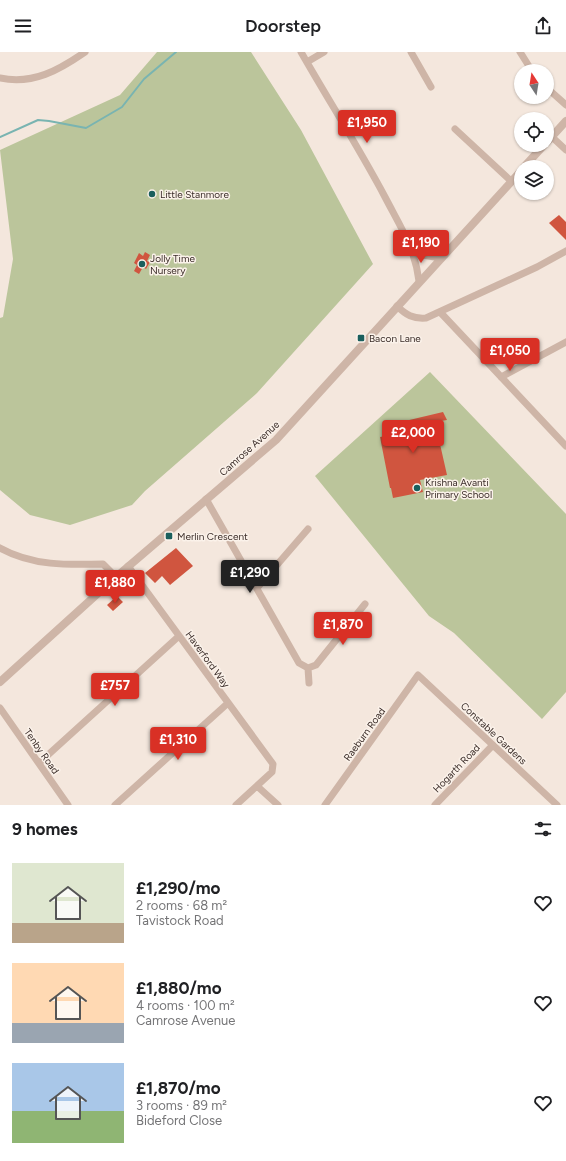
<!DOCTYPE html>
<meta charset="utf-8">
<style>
:root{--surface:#fff;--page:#f6f6f6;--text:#202124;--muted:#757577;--accent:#d93025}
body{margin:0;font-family:Figtree,sans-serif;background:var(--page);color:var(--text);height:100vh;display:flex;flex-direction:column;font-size:15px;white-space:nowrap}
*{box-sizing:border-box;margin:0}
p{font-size:13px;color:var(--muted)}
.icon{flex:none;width:22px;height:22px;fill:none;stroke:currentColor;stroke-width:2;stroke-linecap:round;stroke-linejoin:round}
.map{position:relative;height:753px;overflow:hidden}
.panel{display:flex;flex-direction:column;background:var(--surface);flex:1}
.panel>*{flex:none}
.needle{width:26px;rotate:348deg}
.tools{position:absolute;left:514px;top:12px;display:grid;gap:8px}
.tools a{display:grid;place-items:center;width:40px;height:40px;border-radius:50%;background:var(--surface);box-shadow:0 1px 3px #0004;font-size:20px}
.price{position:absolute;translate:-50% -34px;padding:0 9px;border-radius:4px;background:var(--accent);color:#fff;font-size:13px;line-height:26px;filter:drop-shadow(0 1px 2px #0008)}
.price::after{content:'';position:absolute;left:50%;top:24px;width:12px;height:9px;margin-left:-6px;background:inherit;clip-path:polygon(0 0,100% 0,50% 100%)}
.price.active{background:#222;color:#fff}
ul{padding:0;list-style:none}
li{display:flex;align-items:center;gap:12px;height:100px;padding:0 12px}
li span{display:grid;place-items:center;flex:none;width:112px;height:80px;border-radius:0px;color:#555}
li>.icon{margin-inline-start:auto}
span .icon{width:48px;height:48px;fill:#fffc;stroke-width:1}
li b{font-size:17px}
h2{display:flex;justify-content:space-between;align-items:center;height:48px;padding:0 12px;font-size:17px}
header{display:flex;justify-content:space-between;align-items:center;height:52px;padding:0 12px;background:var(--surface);font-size:18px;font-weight:600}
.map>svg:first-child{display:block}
</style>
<header><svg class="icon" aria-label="menu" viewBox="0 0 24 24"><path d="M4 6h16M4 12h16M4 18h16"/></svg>Doorstep<svg class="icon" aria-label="share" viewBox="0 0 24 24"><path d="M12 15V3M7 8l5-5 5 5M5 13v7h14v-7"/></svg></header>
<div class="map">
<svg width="566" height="753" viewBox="0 0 566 753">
<rect width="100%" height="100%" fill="#f4e7dd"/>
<!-- green -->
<path fill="#bbc59b" d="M157 0H251L301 78 373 212 257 341 145 439 132 453 70 473 30 463 0 438V266L3 265 13 207 0 98 120 43Z
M430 320 566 462V640L542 667 454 581 429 564 315 424Z"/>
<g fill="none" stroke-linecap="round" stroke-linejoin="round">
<!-- stream -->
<path stroke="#79b4b1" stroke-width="2" d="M0 85 38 68 49 69 86 76 122 55 144 27 176 0"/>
</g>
<!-- building -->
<path fill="#d0553f" d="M559 163 566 170V188L549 171Z
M145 200 150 203 147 209 150 210 146 217 143 215 139 222 134 219 137 213 134 211 139 201 143 204Z
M443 360 447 368 435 370 447 423 420 428 423 440 393 446 391 436H390L380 385 386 384 384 374Z
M176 496 193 514 170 533 162 524 155 531 145 521Z
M117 544 123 550 113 559 107 553Z"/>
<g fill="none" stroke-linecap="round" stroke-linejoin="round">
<!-- minor -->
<path stroke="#ceb5a7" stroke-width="7" d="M301 0C329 49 359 96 385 145 400 174 415 196 419 229
M411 0 431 35
M520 0 532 19
M307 10 324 0
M0 26C33 33 59 18 85 0
M547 36 566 53
M455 77 511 129
M552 85 566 98
M412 195 422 203 441 206
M397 254C406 263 413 267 426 266L537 215 566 199
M440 260 566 394
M501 325 566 290
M206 447 299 611 308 616 309 631
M0 496C32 514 68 513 103 512L116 525
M128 514 273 712 272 720 236 753
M257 536 308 477
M308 616 316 613 365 552
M0 656 68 753
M39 711 179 584
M257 734 278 753
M115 753 228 651
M325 753 418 623 557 753
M435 753 493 693"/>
<!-- tertiary -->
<path stroke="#ceb5a7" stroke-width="8" d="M547 90 566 69
M524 115 544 93
M0 630 116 525 276 388 521 119"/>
</g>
<!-- markers -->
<g fill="#1a5f5d" stroke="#fbf2ea" stroke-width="1.5">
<circle cx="152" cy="142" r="4"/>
<circle cx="142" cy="212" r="4"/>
<rect x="357" y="282" width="8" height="8" rx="2"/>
<circle cx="417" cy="436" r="4"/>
<rect x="165" y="480" width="8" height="8" rx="2"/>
</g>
<g text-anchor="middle" stroke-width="3" stroke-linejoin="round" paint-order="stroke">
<!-- poi labels -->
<g font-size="10" fill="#3a2c28" stroke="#fbf2ea" text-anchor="start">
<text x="160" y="146">Little Stanmore</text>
<text x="150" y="210">Jolly Time<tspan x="150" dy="12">Nursery</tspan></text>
<text x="369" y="290">Bacon Lane</text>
<text x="425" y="434">Krishna Avanti<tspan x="425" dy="12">Primary School</tspan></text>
<text x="177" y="488">Merlin Crescent</text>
</g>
<!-- street labels -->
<g font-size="10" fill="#3a2c28" stroke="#fbf2ea">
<text transform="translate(249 396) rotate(-42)" y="4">Camrose Avenue</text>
<text transform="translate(208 607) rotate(54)" y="4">Haverford Way</text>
<text transform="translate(494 681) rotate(43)" y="4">Constable Gardens</text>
<text transform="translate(364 682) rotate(-54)" y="4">Raeburn Road</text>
<text transform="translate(42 699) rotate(55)" y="4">Tenby Road</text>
<text transform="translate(456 716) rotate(-46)" y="4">Hogarth Road</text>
</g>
</g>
</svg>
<div class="tools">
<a><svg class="needle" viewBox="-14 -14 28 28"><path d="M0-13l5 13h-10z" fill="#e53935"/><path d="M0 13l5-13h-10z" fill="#757577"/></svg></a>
<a><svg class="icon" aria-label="locate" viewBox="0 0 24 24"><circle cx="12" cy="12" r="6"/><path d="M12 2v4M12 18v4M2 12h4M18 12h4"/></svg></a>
<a><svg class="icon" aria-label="layers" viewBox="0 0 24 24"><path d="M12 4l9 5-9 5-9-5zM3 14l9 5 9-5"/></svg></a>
</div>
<b class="price" style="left:367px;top:92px">£1,950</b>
<b class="price" style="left:421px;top:212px">£1,190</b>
<b class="price" style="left:510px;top:320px">£1,050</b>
<b class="price" style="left:413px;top:402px">£2,000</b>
<b class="price active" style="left:250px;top:542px">£1,290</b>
<b class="price" style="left:115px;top:552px">£1,880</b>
<b class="price" style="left:343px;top:594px">£1,870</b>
<b class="price" style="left:115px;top:655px">£757</b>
<b class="price" style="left:178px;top:709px">£1,310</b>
</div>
<section class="panel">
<h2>9 homes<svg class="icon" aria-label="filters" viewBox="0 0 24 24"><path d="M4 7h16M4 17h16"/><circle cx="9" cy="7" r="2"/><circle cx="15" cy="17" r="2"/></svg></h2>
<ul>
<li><span style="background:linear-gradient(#dfe7d0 75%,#b9a48a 0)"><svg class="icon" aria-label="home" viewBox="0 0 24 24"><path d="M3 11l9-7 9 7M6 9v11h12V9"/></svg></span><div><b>£1,290/mo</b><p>2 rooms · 68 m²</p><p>Tavistock Road</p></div><svg class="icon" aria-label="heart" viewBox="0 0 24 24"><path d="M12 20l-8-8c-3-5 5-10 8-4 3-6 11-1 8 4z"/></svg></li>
<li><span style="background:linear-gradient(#ffd9b3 75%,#9aa5b1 0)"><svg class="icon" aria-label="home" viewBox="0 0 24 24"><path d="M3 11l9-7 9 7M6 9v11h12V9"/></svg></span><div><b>£1,880/mo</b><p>4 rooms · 100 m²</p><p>Camrose Avenue</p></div><svg class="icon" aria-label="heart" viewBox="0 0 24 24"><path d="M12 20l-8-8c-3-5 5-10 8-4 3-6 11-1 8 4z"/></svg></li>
<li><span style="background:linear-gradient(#a9c7e8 60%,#8fb573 0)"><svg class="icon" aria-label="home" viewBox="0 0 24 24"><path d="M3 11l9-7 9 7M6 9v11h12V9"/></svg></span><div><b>£1,870/mo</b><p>3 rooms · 89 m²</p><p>Bideford Close</p></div><svg class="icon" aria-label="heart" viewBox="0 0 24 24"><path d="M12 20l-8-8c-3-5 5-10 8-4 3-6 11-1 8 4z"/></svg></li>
</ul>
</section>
